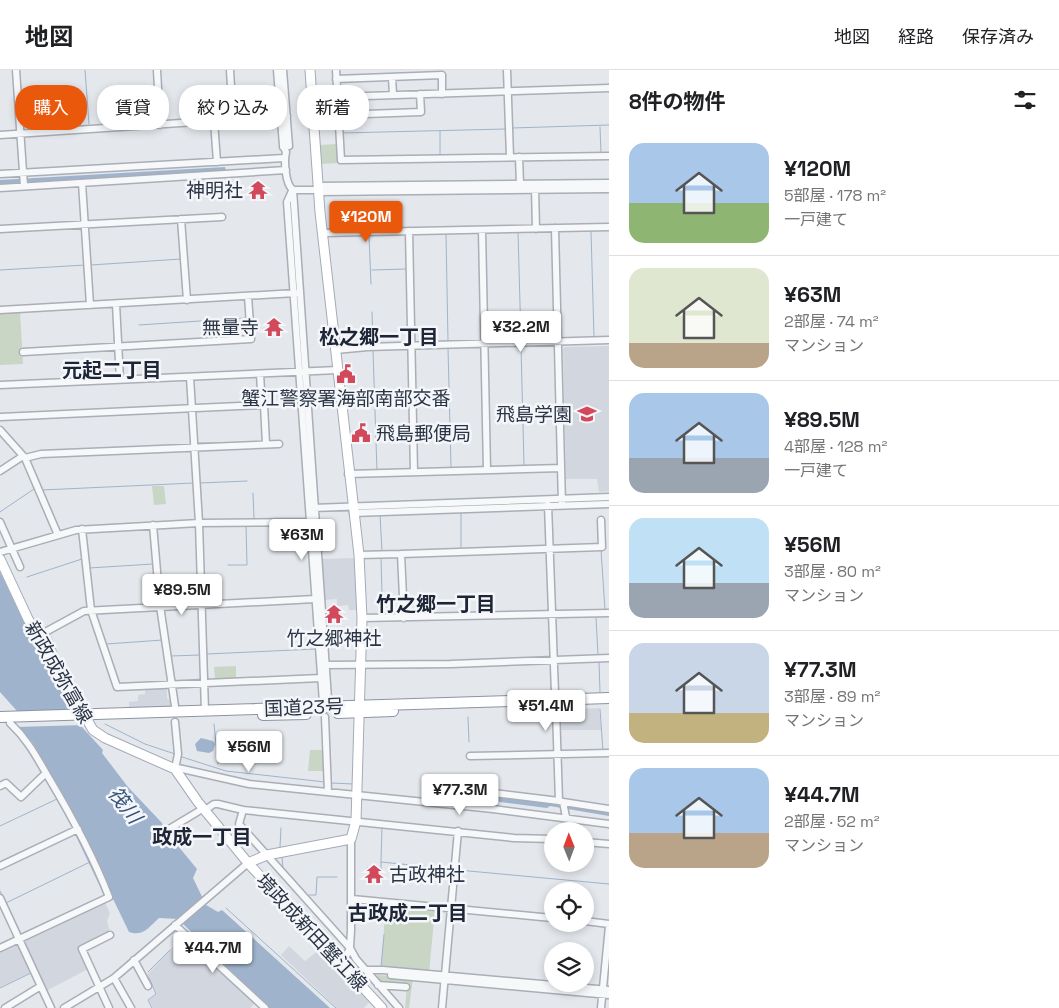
<!DOCTYPE html>
<html lang="ja">
<meta charset="utf-8">
<style>
:root{--surface:#fff;--page:#f2f2f2;--text:#202124;--muted:#757577;--line:#e0e0e0;--accent:#ea580c}
body{margin:0;font-family:"Space Grotesk","Noto Sans JP",sans-serif;background:var(--page);color:var(--text);height:100vh;display:flex;flex-direction:column;font-size:19px;white-space:nowrap}
*{box-sizing:border-box;margin:0}
p{font-size:16px;color:var(--muted)}
.icon{flex:none;width:28px;height:28px;fill:none;stroke:currentColor;stroke-width:2;stroke-linecap:round;stroke-linejoin:round}
.map{position:relative;flex:1;overflow:hidden}
.drawer{display:flex;flex-direction:column;background:var(--surface);width:450px}
.drawer>*{flex:none}
.banner{position:absolute;left:15px;top:15px;width:475px;height:45px;display:flex;gap:10px}
.needle{width:32px;rotate:359deg}
.fabs{position:absolute;left:544px;top:752px;display:grid;gap:10px}
.fabs a{display:grid;place-items:center;width:50px;height:50px;border-radius:50%;background:var(--surface);box-shadow:0 2px 8px #0003;font-size:25px}
.price{position:absolute;translate:-50% -42px;padding:0 11px;border-radius:5px;background:#fff;color:#222;font-size:16px;line-height:32px;filter:drop-shadow(0 1px 2px #0008)}
.price::after{content:'';position:absolute;left:50%;top:30px;width:15px;height:11px;margin-left:-8px;background:inherit;clip-path:polygon(0 0,100% 0,50% 100%)}
.price.active{background:var(--accent);color:#fff}
ul{padding:0;list-style:none}
li{display:flex;align-items:center;gap:15px;height:125px;padding:0 20px}
li+li{border-top:1px solid var(--line)}
li span{display:grid;place-items:center;flex:none;width:140px;height:100px;border-radius:15px;color:#555}
li>.icon{margin-inline-start:auto}
span .icon{width:60px;height:60px;fill:#fffc;stroke-width:1}
li b{font-size:21px}
h2{display:flex;justify-content:space-between;align-items:center;height:60px;padding:0 20px;font-size:21px}
.tag{padding:0 18px;border-radius:20px;background:var(--surface);box-shadow:0 2px 8px #0003;font-size:18px;line-height:45px}
.tag.active{background:var(--accent);color:#fff}
header{display:flex;align-items:center;gap:30px;box-sizing:border-box;height:70px;padding:0 25px;background:var(--surface);border-bottom:1px solid var(--line)}
header strong{font-size:24px}
nav{display:flex;gap:28px;margin-inline-start:auto;font-size:18px}
main{display:flex;flex:1;min-height:0}
.map>svg:first-child{display:block}
</style>
<header>
<strong>地図</strong>
<nav><a>地図</a><a>経路</a><a>保存済み</a></nav>
</header>
<main>
<div class="map">
<svg width="609" height="938" viewBox="0 0 609 938">
<rect width="100%" height="100%" fill="#e4e7ec"/>
<!-- built -->
<path fill="#d2d6de" d="M609 276V421L599 422 597 409H566L563 279 565 277Z
M356 488 358 540H349L348 535 337 536V529L322 530 320 489Z
M167 617V628L170 631V637H129V632L138 631V625L145 624V618Z
M599 638 601 660H559L558 640Z
M104 831 110 843 107 851 110 862 79 878 88 899 46 921 22 869Z
M183 866 255 933 250 938H153L149 930 157 924 147 905Z
M18 871 32 902 0 917V880Z
M289 876 305 891 323 877 354 910 350 914 355 921 358 923 362 919 371 930 364 938H337L281 885Z"/>
<!-- green -->
<path fill="#c9d6c5" d="M338 74 340 93 319 94 318 75Z
M20 241 23 294 0 295V242Z
M152 416H164L166 434 154 435Z
M236 596V610H215L214 597Z
M310 680H325L326 701H308Z
M386 834 435 839 429 903 381 898Z
M378 905 413 908 409 938H405L407 916 379 913 375 908Z"/>
<!-- water -->
<path fill="#9fb4cc" d="M225 97 226 101 0 114V110Z
M0 502 25 554 65 628 77 640 81 656 103 680 102 683 128 717 162 753 170 772 174 771 197 799 193 808 206 835 218 842 222 840 330 938H269L178 849 159 848C149 857 143 867 129 862L75 750 33 673 19 657 17 641 0 622Z
M50 563 58 584 90 640H88L57 585Z
M201 668 213 671 215 674 213 681 209 683 197 681 195 674Z
M501 726 609 741V746L550 736 547 738 500 732 495 730Z"/>
<!-- pier -->
<path fill="#e4e7ec" d="M81 645 84 655 16 657V647Z"/>
<g fill="none" stroke-linecap="round" stroke-linejoin="round">
<!-- stream -->
<path stroke="#9fb4cc" stroke-width="1" d="M85 0 89 54
M600 57 601 83
M512 58 609 55
M440 61V85
M342 63 506 59
M88 158 91 195 181 189 183 226
M591 161 594 267
M518 162 521 269
M446 164 448 271
M369 166 371 214
M0 200 86 195
M372 200 406 199
M297 226 298 237
M372 242 373 273
M139 255 246 248
M521 276 524 395
M448 278 451 397
M373 281 377 401
M276 306 288 305
M236 308 253 307
M198 373H232
M27 384 35 382
M200 413 247 411
M42 420 194 413
M253 423 254 448
M322 441H349
M0 442 34 419
M461 443V479
M380 444 382 482
M601 480 605 540
M381 488 382 523
M228 495H247L246 455
M89 498 153 494
M27 507 82 489
M596 548 598 585H609
M106 574 163 570
M207 584 316 579
M171 586 201 585
M599 591 600 622
M415 598 461 597
M600 639 603 681
M468 647 469 672
M105 654 145 674 175 684
M214 654 218 694
M179 686 226 701 325 712
M331 713 353 714
M0 756 57 729 73 758
M75 763 105 826
M280 777 281 758
M282 787 283 798
M381 792 382 757
M367 798 381 800V792L452 799
M458 800 609 814
M0 821 3 827
M309 825H316L317 807H337
M6 833 90 792
M226 838 336 938
M15 854 20 864
M381 897 384 865
M148 902 170 880
M149 908 156 924 148 930 152 938
M0 918 31 903"/>
<!-- minor casing -->
<g stroke="#a9aeb7" stroke-width="9">
<path id="minor" d="M16 0 24 116
M157 0 160 55
M230 0 233 50
M277 0 283 75 286 82C284 91 285 114 293 120L328 629
M283 0 289 76 283 77
M336 0 341 90 609 86
M507 0 510 87
M392 7 393 25
M336 9 442 5V24
M336 27 609 18
M338 45 421 42 420 24
M214 51 217 92
M0 65 287 46
M519 87 520 114
M0 104 284 88
M82 113 90 235
M318 116 609 113
M535 117 536 159
M0 118 286 100
M293 120H318
M292 121 287 132 323 632
M319 122 609 119
M181 149 187 230
M555 158 562 435
M0 159 222 147
M482 160 487 400
M409 161 414 402
M323 163 609 157
M116 234 120 310
M0 240 296 223
M336 280 367 277 609 270
M23 282 251 269 248 226
M260 304 262 336
M190 307 199 453 205 641
M0 315 338 300
M0 347 264 335 266 374
M0 360 25 388 58 465
M25 388 41 384 279 374
M0 401 23 386
M348 404 561 398
M548 435 555 623
M313 438 609 427
M353 443 609 434
M0 452 20 497
M153 455 160 536 175 636
M82 459 91 540 117 617 321 608
M0 482 76 460 199 453 310 452
M359 485 401 484
M362 548 609 543
M404 548 401 484 602 477 601 450
M38 566 84 541 315 529
M325 595 451 594 609 588
M556 640 559 731 563 732 566 747
M325 647 328 722
M175 652 178 684 175 699 178 698 249 714 493 739 609 754
M470 686 609 683
M0 716 6 713 21 727 46 703
M494 723 559 731
M563 732 609 739
M205 740 214 734H218L243 740 514 768 552 769
M243 740 239 754 350 878 356 889 399 938
M169 759 204 738
M585 772 609 774
M0 796 78 759
M0 828 51 938
M352 829 552 848
M585 851 609 854
M175 855 265 938
M0 878 109 827C93 786 72 747 50 710 37 688 29 671 10 653
M134 890 148 916
M342 895 350 878 351 860V769
M366 900H383L609 920
M391 905 609 925
M114 908 131 938
M378 915 406 917
M5 938 41 916
M64 938 114 908 248 793
M109 938 82 879 110 865
M442 938 458 761
M601 938 609 856"/>
</g>
<!-- major casing -->
<g stroke="#a3abb8" stroke-width="11">
<path id="major" d="M310 0 320 142 359 485 362 548 356 751 351 769 267 785 248 793 382 938
M0 489 28 549 93 660 105 668 175 699 198 732 248 793"/>
</g>
<!-- highway casing -->
<g stroke="#8b94a3" stroke-width="12">
<path id="highway" d="M338 643 393 641
M263 645 306 644
M0 647 609 628"/>
</g>
<!-- minor -->
<use href="#minor" stroke="#f7f8fa" stroke-width="6"/>
<!-- major -->
<use href="#major" stroke="#fff" stroke-width="9"/>
<!-- highway -->
<use href="#highway" stroke="#fff" stroke-width="10"/>
</g>
<!-- icons -->
<defs>
<g id="temple-bare" transform="scale(1.5)"><path d="M0-6L5-2H3V0L6.5 2.5H4V6H1.5V3h-3V6H-4V2.5H-6.5L-3 0V-2H-5Z" fill="#d1495b" stroke="#f4f6f9" stroke-width="2.5" paint-order="stroke"/></g>
<g id="civic-bare" transform="scale(1.5)"><path d="M-.6-6.5H3V-4.5H.6V-3L4-1V1h2V6H-6V1h2V-1L-.6-3ZM-1.2 2.5V6h2.4V2.5Z" fill="#d1495b" stroke="#f4f6f9" stroke-width="2.5" paint-order="stroke"/></g>
<g id="school-bare" transform="scale(1.5)"><path d="M0-5L7-2L0 1L-7-2ZM-4 1L0 2.5L4 1V4Q0 6-4 4Z" fill="#d1495b" stroke="#f4f6f9" stroke-width="2.5" paint-order="stroke"/></g>
</defs>
<g fill-rule="evenodd">
<use href="#temple-bare" x="258" y="120"/>
<use href="#temple-bare" x="274" y="257"/>
<use href="#civic-bare" x="346" y="304"/>
<use href="#school-bare" x="587" y="344"/>
<use href="#civic-bare" x="361" y="363"/>
<use href="#temple-bare" x="334" y="544"/>
<use href="#temple-bare" x="374" y="804"/>
</g>
<g text-anchor="middle" stroke-width="5" stroke-linejoin="round" paint-order="stroke">
<!-- poi labels -->
<g font-size="19" fill="#2b3445" stroke="#f4f6f9" text-anchor="end">
<text x="243" y="127">神明社</text>
<text x="259" y="264">無量寺</text>
<text x="346" y="335" text-anchor="middle">蟹江警察署海部南部交番</text>
<text x="572" y="351">飛島学園</text>
<text x="376" y="370" text-anchor="start">飛島郵便局</text>
<text x="334" y="575" text-anchor="middle">竹之郷神社</text>
<text x="389" y="811" text-anchor="start">古政神社</text>
</g>
<!-- street labels -->
<g font-size="19" fill="#2b3445" stroke="#f4f6f9">
<text transform="translate(59 602) rotate(60)" y="7">新政成弥富線</text>
<text transform="translate(304 637) rotate(-2)" y="7">国道23号</text>
<text transform="translate(312 862) rotate(47)" y="7">境政成新田蟹江線</text>
</g>
<!-- neighbourhood labels -->
<g font-size="20" font-weight="bold" fill="#1d2536" stroke="#f4f6f9">
<text x="379" y="274">松之郷一丁目</text>
<text x="112" y="307">元起二丁目</text>
<text x="436" y="541">竹之郷一丁目</text>
<text x="202" y="774">政成一丁目</text>
<text x="408" y="850">古政成二丁目</text>
</g>
<!-- water labels -->
<g font-size="20" font-style="italic" fill="#34527a" stroke="#f4f6f9">
<text transform="translate(125 735) rotate(52)" y="7">筏川</text>
</g>
</g>
</svg>
<div class="fabs">
<a><svg class="needle" viewBox="-14 -14 28 28"><path d="M0-13l5 13h-10z" fill="#e53935"/><path d="M0 13l5-13h-10z" fill="#757577"/></svg></a>
<a><svg class="icon" aria-label="locate" viewBox="0 0 24 24"><circle cx="12" cy="12" r="6"/><path d="M12 2v4M12 18v4M2 12h4M18 12h4"/></svg></a>
<a><svg class="icon" aria-label="layers" viewBox="0 0 24 24"><path d="M12 4l9 5-9 5-9-5zM3 14l9 5 9-5"/></svg></a>
</div>
<b class="price active" style="left:366px;top:173px">¥120M</b>
<b class="price" style="left:521px;top:283px">¥32.2M</b>
<b class="price" style="left:302px;top:491px">¥63M</b>
<b class="price" style="left:182px;top:546px">¥89.5M</b>
<b class="price" style="left:546px;top:662px">¥51.4M</b>
<b class="price" style="left:249px;top:703px">¥56M</b>
<b class="price" style="left:460px;top:746px">¥77.3M</b>
<b class="price" style="left:213px;top:904px">¥44.7M</b>
<div class="banner">
<a class="tag active">購入</a>
<a class="tag">賃貸</a>
<a class="tag">絞り込み</a>
<a class="tag">新着</a>
</div>
</div>
<section class="drawer">
<h2>8件の物件<svg class="icon" aria-label="filters" viewBox="0 0 24 24"><path d="M4 7h16M4 17h16"/><circle cx="9" cy="7" r="2"/><circle cx="15" cy="17" r="2"/></svg></h2>
<ul>
<li><span style="background:linear-gradient(#a9c7e8 60%,#8fb573 0)"><svg class="icon" aria-label="home" viewBox="0 0 24 24"><path d="M3 11l9-7 9 7M6 9v11h12V9"/></svg></span><div><b>¥120M</b><p>5部屋 · 178 m²</p><p>一戸建て</p></div></li>
<li><span style="background:linear-gradient(#dfe7d0 75%,#b9a48a 0)"><svg class="icon" aria-label="home" viewBox="0 0 24 24"><path d="M3 11l9-7 9 7M6 9v11h12V9"/></svg></span><div><b>¥63M</b><p>2部屋 · 74 m²</p><p>マンション</p></div></li>
<li><span style="background:linear-gradient(#a9c7e8 65%,#9aa5b1 0)"><svg class="icon" aria-label="home" viewBox="0 0 24 24"><path d="M3 11l9-7 9 7M6 9v11h12V9"/></svg></span><div><b>¥89.5M</b><p>4部屋 · 128 m²</p><p>一戸建て</p></div></li>
<li><span style="background:linear-gradient(#bfe0f5 65%,#9aa5b1 0)"><svg class="icon" aria-label="home" viewBox="0 0 24 24"><path d="M3 11l9-7 9 7M6 9v11h12V9"/></svg></span><div><b>¥56M</b><p>3部屋 · 80 m²</p><p>マンション</p></div></li>
<li><span style="background:linear-gradient(#c9d6e8 70%,#c2b280 0)"><svg class="icon" aria-label="home" viewBox="0 0 24 24"><path d="M3 11l9-7 9 7M6 9v11h12V9"/></svg></span><div><b>¥77.3M</b><p>3部屋 · 89 m²</p><p>マンション</p></div></li>
<li><span style="background:linear-gradient(#a9c7e8 65%,#b9a48a 0)"><svg class="icon" aria-label="home" viewBox="0 0 24 24"><path d="M3 11l9-7 9 7M6 9v11h12V9"/></svg></span><div><b>¥44.7M</b><p>2部屋 · 52 m²</p><p>マンション</p></div></li>
</ul>
</section>
</main>
